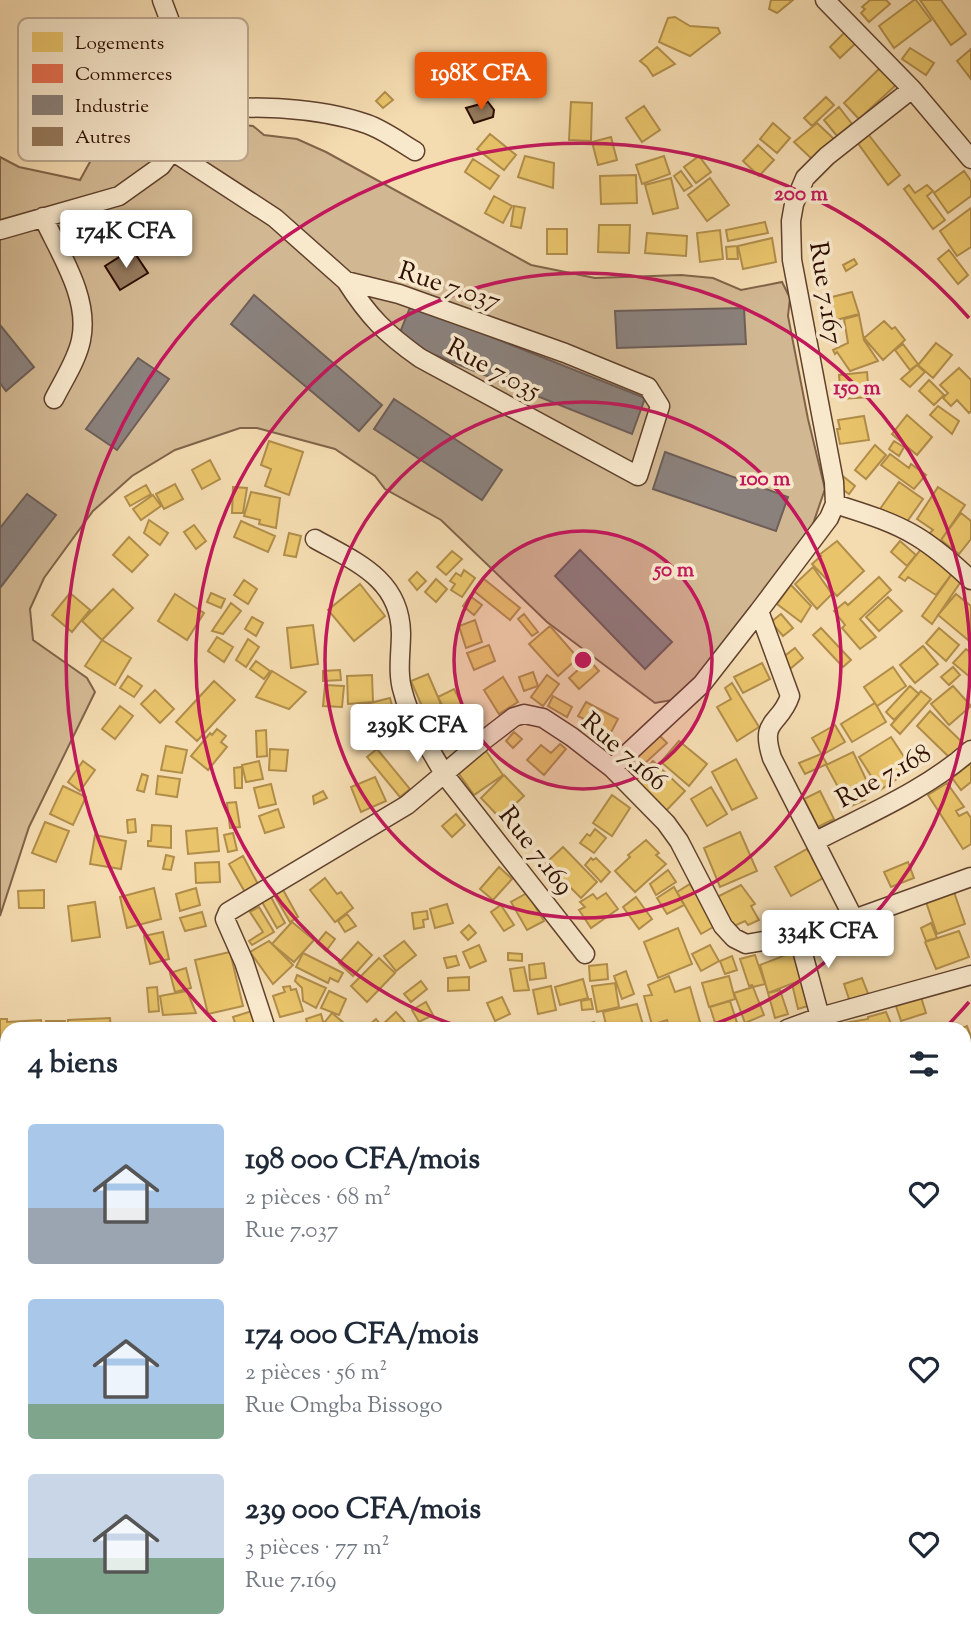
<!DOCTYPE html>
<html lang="fr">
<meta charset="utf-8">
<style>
:root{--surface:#fff;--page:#f6f6f7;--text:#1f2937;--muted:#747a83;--accent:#ea580c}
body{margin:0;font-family:"Sorts Mill Goudy",serif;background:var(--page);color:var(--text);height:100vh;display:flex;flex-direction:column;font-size:26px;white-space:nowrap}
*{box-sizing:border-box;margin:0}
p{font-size:23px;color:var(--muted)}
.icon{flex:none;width:38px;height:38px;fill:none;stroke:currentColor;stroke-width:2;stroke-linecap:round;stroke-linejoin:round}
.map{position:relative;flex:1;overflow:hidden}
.drawer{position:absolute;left:0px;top:1022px;width:971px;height:625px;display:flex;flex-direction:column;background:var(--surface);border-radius:21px 21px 0 0;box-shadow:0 2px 5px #0004}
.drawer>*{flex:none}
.price{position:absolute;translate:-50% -60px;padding:0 16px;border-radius:7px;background:#fff;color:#222;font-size:23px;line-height:46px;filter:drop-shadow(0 2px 4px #0008)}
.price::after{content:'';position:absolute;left:50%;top:42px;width:21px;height:16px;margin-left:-10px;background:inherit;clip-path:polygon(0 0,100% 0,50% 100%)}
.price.active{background:var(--accent);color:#fff}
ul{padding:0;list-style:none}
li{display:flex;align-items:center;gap:21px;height:175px;padding:0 28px}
li span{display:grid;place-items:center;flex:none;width:196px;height:140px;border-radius:7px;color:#555}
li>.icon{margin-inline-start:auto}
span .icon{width:84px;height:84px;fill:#fffc;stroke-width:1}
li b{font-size:30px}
h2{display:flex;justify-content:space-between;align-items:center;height:84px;padding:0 28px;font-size:30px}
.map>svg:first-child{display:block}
</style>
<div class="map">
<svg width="971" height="1646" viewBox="0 0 971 1646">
<rect width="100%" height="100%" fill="#f4dbb0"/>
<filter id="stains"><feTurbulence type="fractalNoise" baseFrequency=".00286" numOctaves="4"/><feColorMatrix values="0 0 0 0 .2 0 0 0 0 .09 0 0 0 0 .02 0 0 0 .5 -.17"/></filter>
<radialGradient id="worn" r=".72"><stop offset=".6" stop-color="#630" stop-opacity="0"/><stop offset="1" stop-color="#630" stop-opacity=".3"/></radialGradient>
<!-- green -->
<path fill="#d2b892" stroke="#806349" stroke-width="2" d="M218 122 253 126 264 135 297 139 326 152 531 265 595 278 681 275 713 278 741 290 782 282 790 298 788 316 808 419 825 489 804 550 730 633 705 672 672 700 655 703 547 622 441 520 385 489 375 476 335 449 257 428H240L175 450 132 476 93 511 44 578 30 609 33 640 87 678 95 692 29 827 0 916V157L19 167 80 180 96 151 123 136H156Z
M971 1554V1620L964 1623V1556Z
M277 1640H518L521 1646H273Z
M710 1640H909L861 1646H703Z"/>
<!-- homes -->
<path fill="#e9c46a" stroke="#b18d4a" stroke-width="2" d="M771 0H793L777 13 769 9Z
M870 0H886L890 4 869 22 861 13 865 9 862 7Z
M914 0H916L931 20 894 48 879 26Z
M920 0H941L966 34 951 45Z
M675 17 690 26 718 28 720 33 690 56 659 42 668 18Z
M846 31 857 42 840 58 830 47Z
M657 47 675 64 653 76 647 67 640 61Z
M910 48 934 63 926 75 902 59Z
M971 49V79L957 61Z
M881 67 896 85 859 119 844 103Z
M385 92 393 100 383 108 376 101Z
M826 97 834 105 812 126 804 118Z
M571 102 592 103 591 141 569 140Z
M644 106 660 130 642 142 626 118Z
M839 107 852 124 837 136 824 120Z
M773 123 790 138 777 153 760 139Z
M817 123 834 139 813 160 794 142Z
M490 134 516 155 504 170 477 149Z
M868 134 900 175 888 185 857 142Z
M611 137 617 160 598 165 592 142Z
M758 145 774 160 759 176 743 161Z
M525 156 554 163 553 188 518 177Z
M664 156 670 174 642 184 636 165Z
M699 156 711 172 696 183 684 167Z
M473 159 499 176 490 189 465 172Z
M681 171 692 186 684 191 674 176Z
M964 171 971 181V196L948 213 934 193Z
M636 175 637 203 601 204 600 176Z
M671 178 678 208 653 214 645 185Z
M710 178 729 205 707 221 688 195Z
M909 185 915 193 927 185 933 191 927 196 945 220 933 229 904 189Z
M494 196 512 206 503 223 485 213Z
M514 206 525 208 521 228 511 226Z
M971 208V247L957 256 940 231Z
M765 222 768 233 728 241 726 230Z
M599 225H630L629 253 598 252Z
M547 229H567V254H547Z
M720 230 723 259 700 262 697 233Z
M647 233 687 236 686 256 645 253Z
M772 238 776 262 743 269 738 246Z
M737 246 738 259H727L726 247Z
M949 250 968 275 958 284 938 259Z
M854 259 857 264 846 271 843 265Z
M852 292 859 314 836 320 828 298Z
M859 315 864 340 878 361 850 371 837 352 835 354 833 350 848 343 844 319Z
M884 321 892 329 895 327 905 340 883 360 864 338Z
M936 343 952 355 933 378 918 365Z
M903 344 918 364 910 370 895 350Z
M917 365 925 372 910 387 901 379Z
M959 368 971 380V411L969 413 957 400 951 406 943 398 948 393 940 385Z
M867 372 869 397 841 399 839 375Z
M929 380 944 395 934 405 919 391Z
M938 406 959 421 952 434 930 415Z
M907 415 932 437 917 455 892 434Z
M864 416 869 440 840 444 837 429H840L838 420Z
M269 441 303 452 289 495 265 486 271 469 261 465Z
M894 441 904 447 899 456 889 449Z
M875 445 886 455 866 479 855 470Z
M890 454 909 468 911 464 926 475 914 489 881 465Z
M210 460 220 479 202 489 192 470Z
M844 477 855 486 849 494 837 485Z
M899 482 923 499 904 526 880 509Z
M175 484 183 499 164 509 156 494Z
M146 485 151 494 130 506 125 497Z
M233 487 247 488 243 513H232Z
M938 487 965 505 939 543 928 535 933 530 917 519Z
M251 492 280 498 276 528 259 524 260 520 244 516Z
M153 495 161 506 141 520 133 509Z
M961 513 971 521V539L959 554 941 540Z
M149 520 168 533 160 545 144 533Z
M241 521 275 536 268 552 234 537Z
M194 525 206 541 196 549 184 532Z
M289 533 301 536 296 557 284 555Z
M129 537 148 555 132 572 113 555Z
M837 541 864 571 837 596 829 588V582L812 564 821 556 819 555Z
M900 541 916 555 907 566 891 552Z
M922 548 953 572 936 595 908 577 905 581 899 577Z
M452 551 462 559 446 575 437 567Z
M813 567 832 594 817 609 795 584Z
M464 570 475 578 462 597 451 590 455 584 450 581 456 573 461 576Z
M417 572 426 581 417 590 409 580Z
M952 574 962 580 932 624 922 616Z
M879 577 891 590 860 619 876 637 860 649 842 628 845 625 834 611 845 602 848 605Z
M436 579 447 589 436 602 425 592Z
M484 579 520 608 510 620 474 591Z
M244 580 257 589 248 604 234 595Z
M360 584 385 616 354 641 328 610Z
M791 585 811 606 801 622 777 604Z
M113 589 133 608 102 640 82 621Z
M70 593 90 610 72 632 52 615Z
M211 593 225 599 221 608 207 602Z
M175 594 204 613 187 640 158 621Z
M956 594 971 606V637L968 640 938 615Z
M470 596 482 605 474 615 463 606Z
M888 597 902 611 879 631 866 617Z
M231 603 241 611 223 634 212 631Z
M524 614 538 632 532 636 518 619Z
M781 614 793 628 783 636 771 622Z
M252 617 263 623 256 636 245 629Z
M475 620 482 642 466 648 459 626Z
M313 625 318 664 291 668 287 628Z
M550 626 578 658 558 676 529 644Z
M821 628 851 660 843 667 813 635Z
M939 628 959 645 946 661 926 643Z
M217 637 233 647 224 662 208 651Z
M248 639 259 647 246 667 236 660Z
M102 640 131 658 115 685 85 666Z
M489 645 495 661 474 670 467 653Z
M923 646 938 664 915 683 900 665Z
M795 648 803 658 790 669 782 658Z
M966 649 971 653 970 677 953 663Z
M589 660 599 671 579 689 569 678Z
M256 661 270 671 264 679 250 669Z
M762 663 770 679 743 693 734 677Z
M893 667 906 686 877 706 864 687Z
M953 667 960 675 949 685 941 677Z
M340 670 341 680 323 681V671Z
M272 671 306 692 289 709 256 697Z
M533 672 538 686 524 691 519 677Z
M428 674 441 704 424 711 411 681Z
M372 675 373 702 348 704 347 676Z
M547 675 559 684 543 706 531 697Z
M128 676 142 686 134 697 120 688Z
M503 677 518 702 499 714 484 690Z
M214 681 235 700 197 741 176 722Z
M732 683 759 727 737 741 717 707 731 699 725 688Z
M325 685 344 686 342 707 323 706Z
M910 686 919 694 894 720 886 712Z
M953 686 971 706 949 725 931 704Z
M454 689 476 731 459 739 438 697Z
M155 690 174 709 160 723 141 704Z
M921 691 931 699 900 734 891 725Z
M553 696 572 707 567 717 548 706Z
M390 698 400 736 363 745 354 707Z
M586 702 618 719 607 740 583 727 586 720 578 716Z
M875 703 886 722 852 742 841 724Z
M120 706 133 716 115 739 102 729Z
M930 711 964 744 950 758 917 726Z
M442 713 446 729 426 734 422 718Z
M835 725 845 742 822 755 812 738Z
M217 729 226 736 221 742 227 747 208 770 191 756 210 733 212 735Z
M653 729 667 743 643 765 630 752Z
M266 730 267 756 257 757 256 731Z
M514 732 522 739 513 748 506 741Z
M891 737 912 769 880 790 859 757Z
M679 741 707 764 689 786 661 762Z
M560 744 566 749 544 775 527 760 541 745 551 753Z
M166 746 187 750 182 773 161 770Z
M270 749 288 750 286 771 269 770Z
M377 749 410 789 400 797 367 757Z
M486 751 503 775 474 795 457 771Z
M853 752 872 792 862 796 865 800 849 807 826 765Z
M821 754 827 764 805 774 799 763Z
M736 759 757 798 732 810 712 772Z
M83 761 95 770 80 791 68 782Z
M259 761 263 779 246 782 242 765Z
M653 761 685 791 661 816 629 787Z
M971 763V782L961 790 952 778Z
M242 767V788H235L234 768Z
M142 774 148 776 144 792 137 790Z
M504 775 524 796 500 818 481 798Z
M158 776 180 779 177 797 156 794Z
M375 777 386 801 361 812 351 787Z
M947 783 964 807 956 811 959 816 967 812 971 818V844L963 849 928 795Z
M271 784 276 804 259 808 254 788Z
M63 786 86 797 73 825 50 814Z
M711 787 727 814 707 826 691 799Z
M323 791 327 798 314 804 313 796Z
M820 791 834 819 818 827 804 799Z
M612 795 630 808 612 836 593 823Z
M236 802 240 827 230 828 227 803Z
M278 809 284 827 265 833 259 816Z
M456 814 465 825 452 837 442 826Z
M135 819 136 832 128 833 127 820Z
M45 822 69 831 56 862 32 853Z
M152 825 171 826V848L148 846V841H151Z
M217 828 219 851 188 854 186 831Z
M595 829 606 838 594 853 580 843 587 834 590 836Z
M740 832 757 871 720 887 704 848Z
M233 833 237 850 228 852 224 835Z
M95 835 126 841 121 869 90 864Z
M646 840 659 853 656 855 666 864 635 892 615 871 630 857 628 855Z
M563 847 597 882 581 898 546 863Z
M807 849 808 851 812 849 817 855 812 858 823 878 791 896 775 867Z
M166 855 174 857 171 870 163 869Z
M243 856 259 886 246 894 229 864Z
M591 858 593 860 596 858 610 872 601 882 585 865Z
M219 862 220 882 196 883 195 863Z
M908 862 914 878 891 887 884 872Z
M499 867 512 879 493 900 480 889Z
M668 870 676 882 656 895 650 884Z
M325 878 337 894 341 892 353 908 335 922 310 890Z
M690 884 715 926 701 934 677 892Z
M741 885 755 904 751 906 759 920 748 925 745 921 730 928 715 898Z
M674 887 684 905 667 914 657 898Z
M154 888 161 919 127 928 120 897Z
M196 888 200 905 180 911 176 894Z
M282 888 298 917 290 922 273 893Z
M44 890V908H19L18 891Z
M954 892 965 924 937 934 926 902Z
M527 893 544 921 527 930 511 902Z
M606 893 618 909 591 928 579 910 585 907 580 902 593 894 597 899Z
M271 897 285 923 277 928 262 902Z
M636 897 652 919 639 929 623 907Z
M95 902 100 937 72 941 68 906Z
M447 904 453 923 435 928 430 909Z
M501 905 514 925 504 931 491 912Z
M259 907 274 932 252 945 249 941 263 932 250 912Z
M427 911 428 919 423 920 424 927 414 929 412 913Z
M202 912 206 926 185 931 180 918Z
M347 914 356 926 345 932 338 921Z
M292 922 314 940 294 962 272 944Z
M931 923 937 938 926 941 921 928Z
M469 925 476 933 468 940 461 932Z
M678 928 692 964 658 978 644 942Z
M959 931 969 957 936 969 925 942Z
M163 932 169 959 150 964 144 936Z
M326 932 335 939 326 951 317 943Z
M269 941 293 965 273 984 250 952Z
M404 941 416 955 396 971 384 956Z
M358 942 372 955 353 976 339 963Z
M479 945 486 961 470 968 463 952Z
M710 945 719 961 701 971 692 954Z
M796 951 804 979 768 993 760 965Z
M230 952 243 1006 208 1014 195 960Z
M303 953 343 973 338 982 330 978 328 983 296 967Z
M508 953 522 954V961L508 960Z
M755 955 765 984 753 987 752 985 749 986 740 959Z
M456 956 459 965 447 968 444 958Z
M732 956 737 970 725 974 720 961Z
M379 958 395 973 367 1002 351 986Z
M544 963 546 978 530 980 529 965Z
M607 964 608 979 590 981 589 966Z
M524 967 529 990 514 991 510 969Z
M186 968 191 988 175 992 170 973Z
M626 971 634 994 622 999 614 976Z
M297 975 326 988 316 1008 303 1001 302 988 295 981Z
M669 976 675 992 690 987 702 1029H667L669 1027 667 1020 652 1025 644 996 652 995 648 985Z
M729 976 735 999 709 1007 702 983Z
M469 977V990L448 991V978Z
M862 978 869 996 850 1002 844 984Z
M583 979 588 998 560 1005 555 987Z
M804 980 811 1005 798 1009 792 984Z
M421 981 427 989 411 1002 404 994Z
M615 983 619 1007 597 1012 592 986Z
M290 986 291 990 296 989 303 1011 280 1017 273 996 285 992 283 987Z
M551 986 556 1010 538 1014 533 990Z
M157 987 159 1011 149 1012 147 988Z
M753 987 764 1015 745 1023 734 993Z
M780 990 788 1014 775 1018 768 993Z
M187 991 196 1013 163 1015 160 996Z
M329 991 346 999 339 1015 321 1008Z
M502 997 510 1014 495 1021 487 1003Z
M921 997 926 1013 901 1021 896 1006Z
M591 999 593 1009 582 1010 581 1001Z
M730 1001 739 1029H717L710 1007Z
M426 1002 433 1015 419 1022 412 1010Z
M637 1004 643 1025 650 1023 652 1029H607L603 1012Z
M252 1011 259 1029H237L233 1017Z
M396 1012 411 1029H386L382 1025Z
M886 1012 892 1026 880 1029H846L844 1023 868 1019V1017Z
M332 1013 345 1024 341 1029H331L324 1023Z
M321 1014 325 1029H309L306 1019Z
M110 1018 111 1029H68V1020Z
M0 1019H7V1022L41 1020 42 1029H7V1051H0Z
M376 1019 384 1029H365Z
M46 1021H65V1029H46Z
M594 1022 596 1029H571Z
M158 1024V1029H116V1026Z
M967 1026 971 1037V1050L964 1052V1029H960Z
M971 1157V1283L964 1284V1166Z
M0 1195H7V1224H0Z
M0 1231H4V1235H7V1248H0Z
M7 1318V1335L0 1336V1319Z
M971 1426V1441L964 1445V1430Z
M971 1472V1486L964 1490V1476Z
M7 1514V1550H0V1515Z
M0 1603H6V1625H0Z
M38 1640H82L83 1646H39Z
M215 1640H245L244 1646H224L214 1642Z
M593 1640H618L611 1646H589L588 1645Z"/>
<!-- shops -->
<path fill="#e76f51" stroke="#b05239" stroke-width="2" d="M7 1422V1452H0V1423Z"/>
<!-- industry -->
<path fill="#8a817c" stroke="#6e5e57" stroke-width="2" d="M254 295 382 405 359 431 231 324Z
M411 305 645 398 632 434 397 340Z
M744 308 746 344 617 348 615 311Z
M0 325 34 367 6 391 0 383Z
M138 358 169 379 117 450 86 429Z
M394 399 502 470 482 500 374 429Z
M665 452 788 497 776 531 653 489Z
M27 494 56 515 0 588V528Z
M580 550 672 642 645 669 555 576Z"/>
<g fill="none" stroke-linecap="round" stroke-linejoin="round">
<!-- stream -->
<path stroke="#7d5f46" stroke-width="5" d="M964 1584 971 1582
M777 1646 782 1640"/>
</g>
<!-- building -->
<path fill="#95795c" stroke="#2e0e00" stroke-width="2" d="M488 102 494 110 493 117 474 123 466 108Z
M132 249 148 273 120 290 105 266Z"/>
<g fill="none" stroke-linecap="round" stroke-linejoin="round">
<!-- minor casing -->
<g stroke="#60412c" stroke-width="21">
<path id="minor" d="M825 0 912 89 971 159
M194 108C252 107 312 105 367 124 384 130 400 142 415 151
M172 151 275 218 346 281 399 294 565 353 648 387 660 406 638 476 420 358C385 333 369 317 346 281
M43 217C60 254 90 298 81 340 77 360 63 381 54 399
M0 230 119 196 161 166 172 151 185 131 194 108V92L189 72 162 0
M835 504C863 513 891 521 916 536 936 548 954 564 971 580
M315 539C356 562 400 579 401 633 401 652 397 674 403 692 410 721 430 748 444 774L585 954
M612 768 702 684 759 611
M816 841C868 814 926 790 971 750
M854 919 772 758C759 718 780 726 790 696L759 611 829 518 835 504 834 482 792 260 791 221 794 204 805 178 827 156 912 89
M798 935 820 1017
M266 1029 244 962 225 919 228 912 407 805 484 740 514 717 524 714 543 718 572 737 612 768 666 823 679 841 723 926 734 938 746 944 798 935 854 919 971 877
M787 1029 820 1017 971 975"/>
</g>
<!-- major casing -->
<g stroke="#2e0e00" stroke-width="26">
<path id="major" d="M0 1390H7
M964 1392 971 1388
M964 1415 971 1411
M964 1623 971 1620
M855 1640 861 1644 909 1640
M650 1646 653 1640
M678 1646 682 1640"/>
</g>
<!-- minor -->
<use href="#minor" stroke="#f8e8cc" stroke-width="18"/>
<!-- major -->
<use href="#major" stroke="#f4dbb0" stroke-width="23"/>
</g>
<!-- distance rings -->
<circle cx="583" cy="660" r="129" fill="#c2185b" fill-opacity=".12"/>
<g fill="none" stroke="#c2185b" stroke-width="3.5">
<circle cx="583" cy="660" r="129"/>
<circle cx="583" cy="660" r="258"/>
<path d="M463 1028A387 387 0 1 1 703 1028"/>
<path d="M969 1002A516 516 0 0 1 945 1028M221 1028A516 516 0 1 1 969 318"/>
</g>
<g text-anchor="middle" stroke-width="7" stroke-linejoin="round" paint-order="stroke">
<!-- street labels -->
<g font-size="26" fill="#2e0e00" stroke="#f8e8cc">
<text transform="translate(450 285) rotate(18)" y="9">Rue 7.037</text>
<text transform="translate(827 293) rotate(81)" y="9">Rue 7.167</text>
<text transform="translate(494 368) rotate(28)" y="9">Rue 7.035</text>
<text transform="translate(625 751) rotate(41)" y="9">Rue 7.166</text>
<text transform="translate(883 775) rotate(-29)" y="9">Rue 7.168</text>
<text transform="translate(537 850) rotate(52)" y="9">Rue 7.169</text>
</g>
</g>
<!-- legend -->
<rect x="18" y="18" width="230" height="143" rx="10" fill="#f8e8cc" stroke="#bba78f" stroke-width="2"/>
<rect x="32" y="32" width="31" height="20" fill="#e9c46a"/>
<rect x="32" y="64" width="31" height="19" fill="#e76f51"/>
<rect x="32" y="95" width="31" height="20" fill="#8a817c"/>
<rect x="32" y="127" width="31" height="19" fill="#95795c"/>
<g font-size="19" fill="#2e0e00">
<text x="75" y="49">Logements</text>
<text x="75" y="80">Commerces</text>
<text x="75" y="112">Industrie</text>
<text x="75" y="143">Autres</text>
</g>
<circle cx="583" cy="660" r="10" fill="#c2185b" stroke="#f8e8cc" stroke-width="3.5"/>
<g font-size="21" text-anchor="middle" font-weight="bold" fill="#c2185b" stroke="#f8e8cc" stroke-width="7" stroke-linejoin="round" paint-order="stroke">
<text x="801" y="200">200 m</text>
<text x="857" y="394">150 m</text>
<text x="765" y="485">100 m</text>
<text x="674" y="576">50 m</text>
</g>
<rect width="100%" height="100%" filter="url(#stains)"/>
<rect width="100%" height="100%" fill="url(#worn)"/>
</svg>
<b class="price active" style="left:481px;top:112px">198K CFA</b>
<b class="price" style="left:126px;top:270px">174K CFA</b>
<b class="price" style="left:417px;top:764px">239K CFA</b>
<b class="price" style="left:828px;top:970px">334K CFA</b>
<section class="drawer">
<h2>4 biens<svg class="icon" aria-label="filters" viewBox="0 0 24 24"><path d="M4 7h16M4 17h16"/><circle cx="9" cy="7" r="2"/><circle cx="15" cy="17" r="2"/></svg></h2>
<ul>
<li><span style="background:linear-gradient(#a9c7e8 60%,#9aa5b1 0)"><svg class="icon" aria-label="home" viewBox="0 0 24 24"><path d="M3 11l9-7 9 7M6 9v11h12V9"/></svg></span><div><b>198 000 CFA/mois</b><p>2 pièces · 68 m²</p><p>Rue 7.037</p></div><svg class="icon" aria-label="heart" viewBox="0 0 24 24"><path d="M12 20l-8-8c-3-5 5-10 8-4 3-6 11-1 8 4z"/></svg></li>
<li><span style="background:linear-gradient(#a9c7e8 75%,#7fa58c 0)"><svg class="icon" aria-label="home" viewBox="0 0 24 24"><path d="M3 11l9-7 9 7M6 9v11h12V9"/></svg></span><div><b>174 000 CFA/mois</b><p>2 pièces · 56 m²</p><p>Rue Omgba Bissogo</p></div><svg class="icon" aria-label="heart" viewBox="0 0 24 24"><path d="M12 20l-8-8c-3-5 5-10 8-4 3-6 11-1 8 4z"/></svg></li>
<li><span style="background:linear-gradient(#c9d6e8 60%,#7fa58c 0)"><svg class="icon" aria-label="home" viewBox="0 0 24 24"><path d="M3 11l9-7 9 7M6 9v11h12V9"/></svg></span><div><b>239 000 CFA/mois</b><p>3 pièces · 77 m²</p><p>Rue 7.169</p></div><svg class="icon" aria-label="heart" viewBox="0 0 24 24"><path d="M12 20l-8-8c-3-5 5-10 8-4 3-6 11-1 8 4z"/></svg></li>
</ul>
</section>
</div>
